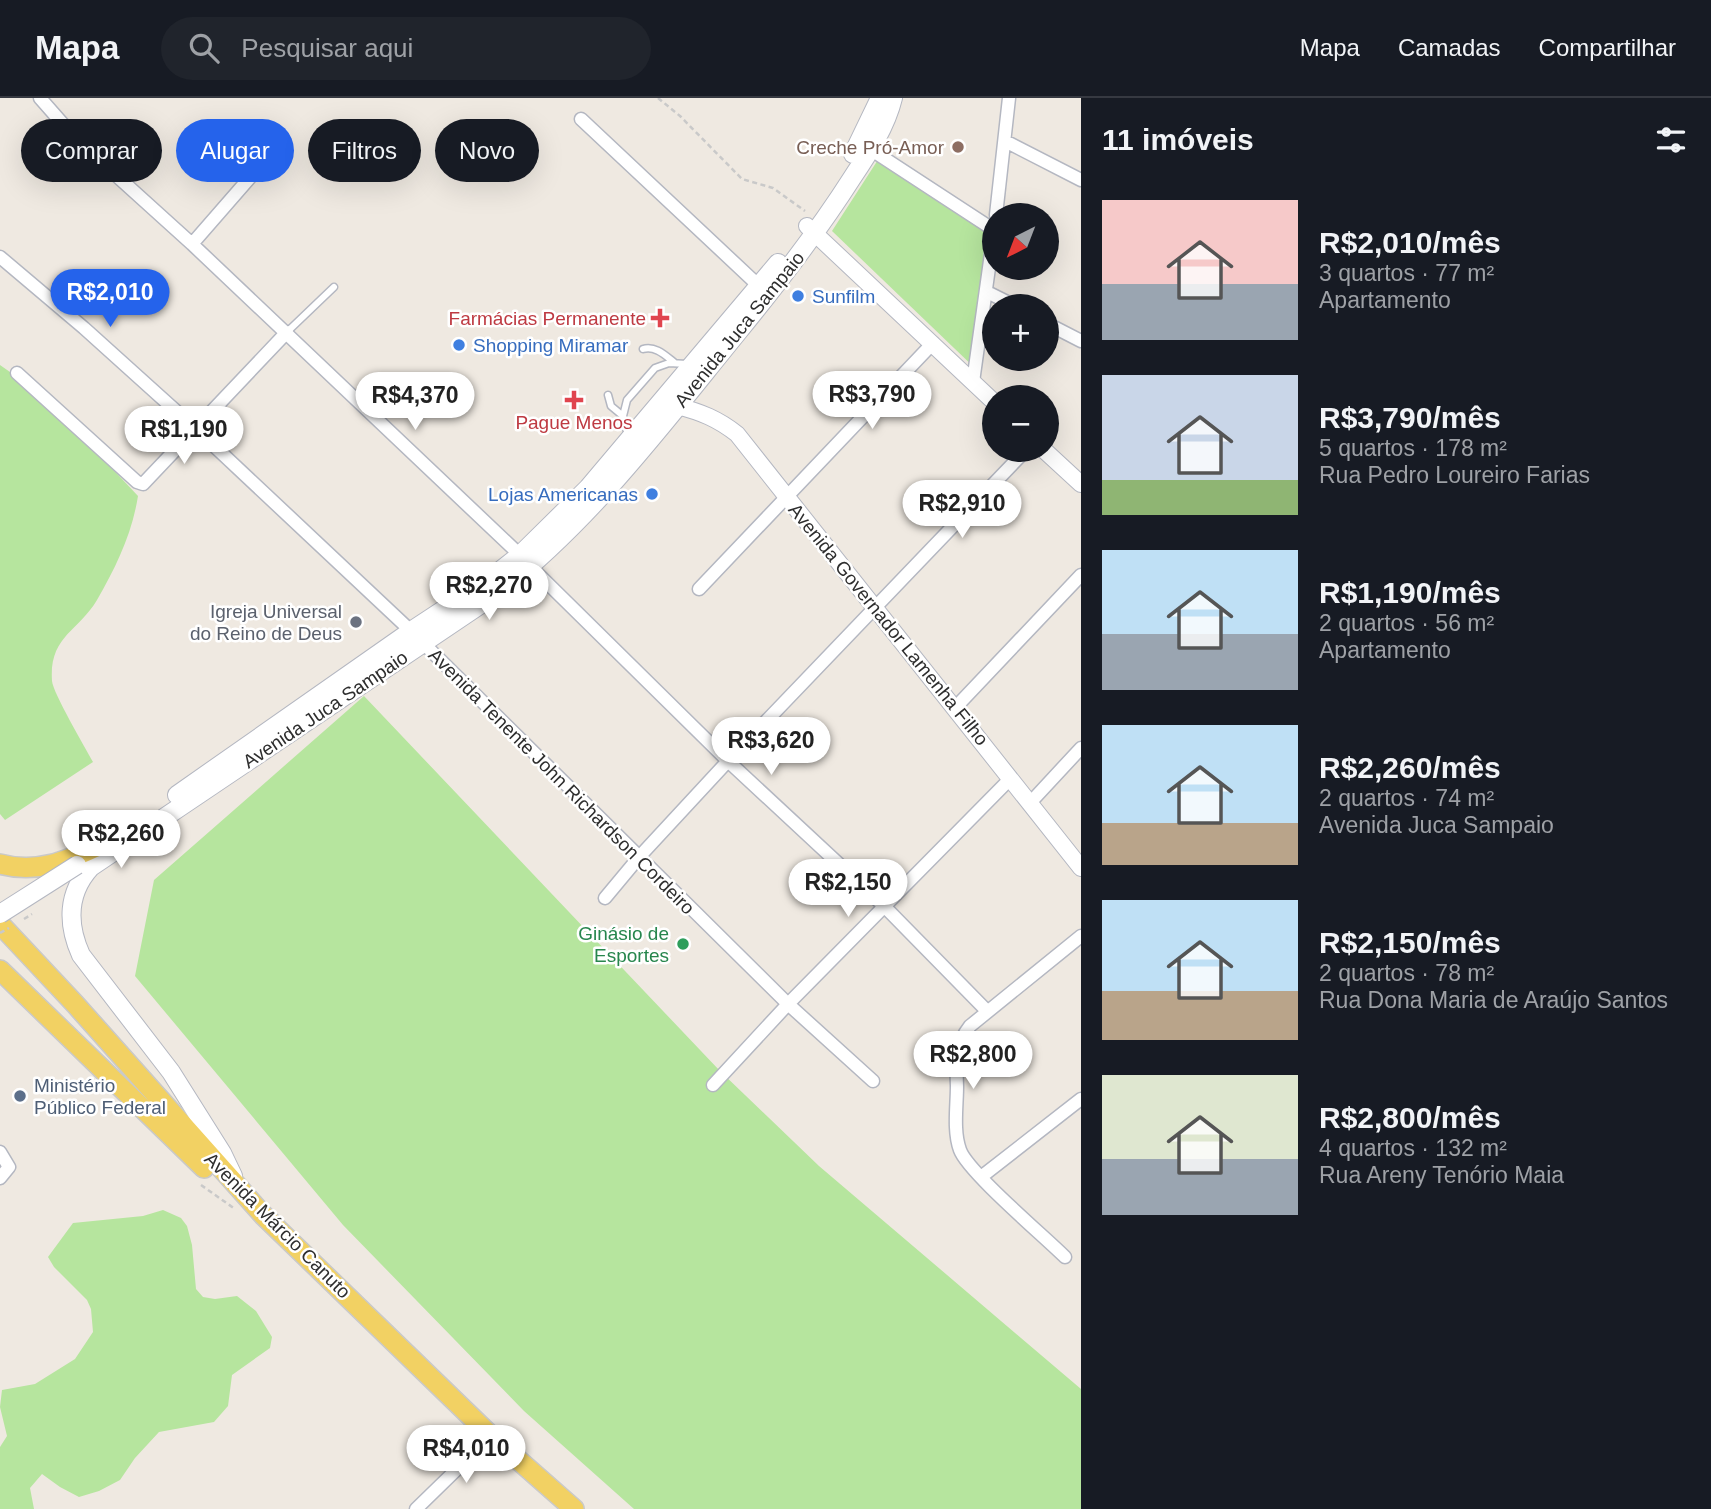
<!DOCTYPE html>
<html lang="pt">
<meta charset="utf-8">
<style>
:root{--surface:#171b24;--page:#20242c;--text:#f1f3f6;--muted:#9ea1a6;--line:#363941;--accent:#2563eb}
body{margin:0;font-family:Helvetica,sans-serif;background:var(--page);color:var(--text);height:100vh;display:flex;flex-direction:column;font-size:26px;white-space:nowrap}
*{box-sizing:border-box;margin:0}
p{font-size:23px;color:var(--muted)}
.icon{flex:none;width:38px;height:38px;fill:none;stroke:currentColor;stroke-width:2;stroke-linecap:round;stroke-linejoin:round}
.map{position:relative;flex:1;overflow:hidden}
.details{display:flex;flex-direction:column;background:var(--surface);width:630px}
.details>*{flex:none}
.banner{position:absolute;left:21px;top:21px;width:665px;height:63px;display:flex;gap:14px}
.needle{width:46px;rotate:222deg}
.buttons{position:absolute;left:982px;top:105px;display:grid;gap:14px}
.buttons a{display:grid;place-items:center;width:77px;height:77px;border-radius:50%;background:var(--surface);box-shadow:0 7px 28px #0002;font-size:35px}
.price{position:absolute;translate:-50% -60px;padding:0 16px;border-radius:24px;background:#fff;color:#222;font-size:23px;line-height:46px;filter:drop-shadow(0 2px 4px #0008)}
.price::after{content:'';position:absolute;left:50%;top:42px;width:21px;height:16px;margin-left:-10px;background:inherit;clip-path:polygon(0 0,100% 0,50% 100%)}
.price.current{background:var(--accent);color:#fff}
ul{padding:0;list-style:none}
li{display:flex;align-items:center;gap:21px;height:175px;padding:0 21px}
li span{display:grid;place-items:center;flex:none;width:196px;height:140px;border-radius:0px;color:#555}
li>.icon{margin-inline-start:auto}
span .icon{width:84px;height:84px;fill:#fffc;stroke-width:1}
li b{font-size:30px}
h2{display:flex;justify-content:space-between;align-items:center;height:84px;padding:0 21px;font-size:30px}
.chip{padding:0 24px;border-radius:32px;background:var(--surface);box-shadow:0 7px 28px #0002;font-size:24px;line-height:63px}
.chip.current{background:var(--accent);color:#fff}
header{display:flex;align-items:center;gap:42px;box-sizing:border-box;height:98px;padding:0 35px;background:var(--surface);border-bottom:2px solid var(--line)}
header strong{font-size:33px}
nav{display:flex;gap:38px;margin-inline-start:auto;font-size:24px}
.search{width:490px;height:63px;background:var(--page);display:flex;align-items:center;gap:18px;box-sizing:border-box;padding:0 24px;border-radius:38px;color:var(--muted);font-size:26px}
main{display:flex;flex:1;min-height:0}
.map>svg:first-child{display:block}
</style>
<header>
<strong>Mapa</strong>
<div class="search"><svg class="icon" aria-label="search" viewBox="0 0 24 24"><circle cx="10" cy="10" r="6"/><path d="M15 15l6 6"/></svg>Pesquisar aqui</div>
<nav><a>Mapa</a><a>Camadas</a><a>Compartilhar</a></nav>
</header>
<main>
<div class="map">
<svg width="1081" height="1411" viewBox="0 0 1081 1411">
<rect width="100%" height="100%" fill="#efe9e1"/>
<!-- green -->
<path fill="#b6e59e" d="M883 54 993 138 979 274 832 133Z
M0 267 44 298 138 398C132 436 116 469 97 502 78 534 49 538 52 583 53 595 85 649 93 664L5 722 0 716Z
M364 598 720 973 819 1068 1081 1291V1411H634L524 1313 343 1127 135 878 154 782Z
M163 1112 181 1120 187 1128 192 1147 196 1191 203 1199 215 1201 237 1198 256 1213 272 1239 270 1250 232 1277 228 1308 214 1324 159 1334 135 1360 120 1382 99 1393 79 1399 60 1389 42 1376 30 1390 34 1411H0V1349L7 1338 0 1309 2 1292 35 1286 75 1261 93 1234 91 1211 87 1202 54 1169 48 1159 73 1125 143 1118Z"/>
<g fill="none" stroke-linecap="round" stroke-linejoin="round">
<!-- service casing -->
<g stroke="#b4b7c1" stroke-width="9">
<path id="service" d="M287 234 334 189
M643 251C655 247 666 258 675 265
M608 297 611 308 623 318
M628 337 623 318 627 302 655 270 669 265 687 266"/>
</g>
<!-- minor casing -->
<g stroke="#b4b7c1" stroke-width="15">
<path id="minor" d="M40 0 77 42 192 146 520 457
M581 21 759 188
M1005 43 1081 82
M870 51 994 132
M996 117 1009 0
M192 146 253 76
M0 159 84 230 196 331 411 533 788 906 873 983
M987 194 1015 208
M1046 225 1081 243
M17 275 137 384 143 386 287 234
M973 284 994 134
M531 469 728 663 884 808 987 913
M699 491 933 245
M955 610 1081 477
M1030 705 1081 650
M605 800 640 758 728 663 1026 352
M713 987 788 906 1011 680
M0 1054 9 1069 0 1080
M981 1079 1081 1001
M1065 1159C1045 1139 968 1074 960 1052 953 1033 957 1008 957 988 956 965 955 947 970 928L1081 838
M416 1411 491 1338"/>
</g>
<!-- tertiary casing -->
<g stroke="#b4b7c1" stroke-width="18">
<path id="tertiary" d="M807 128 994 304
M677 308C701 314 718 321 737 336L1081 770
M1044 352 1081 386"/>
</g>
<!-- secondary casing -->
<g stroke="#b4b7c1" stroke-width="20">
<path id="secondary" d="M853 56 880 0
M177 697 411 533 487 483 520 457 588 390 778 165
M233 1078 222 1055 171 974 81 857C67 826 67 795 91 769L496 496C590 424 663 326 738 234 778 185 817 135 852 80 868 56 886 29 893 0"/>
</g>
<!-- primary casing -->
<g stroke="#c9c9c9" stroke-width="22">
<path id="primary" d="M0 766C43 778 75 758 114 741
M0 826 75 906 263 1117 491 1338 574 1411
M0 872 204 1070"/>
</g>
<!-- path -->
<path stroke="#c9c9c9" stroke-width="2.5" stroke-dasharray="5 3.5" stroke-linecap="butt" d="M658 0 680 18 742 81 773 90 805 113
M201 1087 235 1111"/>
<!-- service -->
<use href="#service" stroke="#fff" stroke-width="6"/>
<!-- minor -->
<use href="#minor" stroke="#fff" stroke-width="12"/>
<!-- tertiary -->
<use href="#tertiary" stroke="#fff" stroke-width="16"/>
<!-- secondary -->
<use href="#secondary" stroke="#fff" stroke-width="18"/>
<!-- primary -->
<use href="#primary" stroke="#f2d163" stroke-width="19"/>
<!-- secondary-bridge casing -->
<g stroke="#b4b7c1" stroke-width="20" stroke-linecap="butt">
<path id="secondary-bridge" d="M0 816 77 767"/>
</g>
<!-- path-bridge -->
<path stroke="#c9c9c9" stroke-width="2.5" stroke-dasharray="5 3.5" stroke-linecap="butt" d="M24 821 32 816
M0 835 9 830"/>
<!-- secondary-bridge -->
<use href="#secondary-bridge" stroke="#fff" stroke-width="18"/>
</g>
<!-- markers -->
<circle fill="#8d6e63" stroke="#fff" stroke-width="2.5" cx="958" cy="49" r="7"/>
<g fill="#3f7fe0" stroke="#fff" stroke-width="2.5">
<circle cx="798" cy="198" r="7"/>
<circle cx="459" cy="247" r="7"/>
<circle cx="652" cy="396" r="7"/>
</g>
<g fill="#e0444e" stroke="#fff" stroke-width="2.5">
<path d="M656.5 209.5h7v7h7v7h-7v7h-7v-7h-7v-7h7z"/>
<path d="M570.5 291.5h7v7h7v7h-7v7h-7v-7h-7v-7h7z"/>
</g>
<circle fill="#6b7280" stroke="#fff" stroke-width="2.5" cx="356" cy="524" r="7"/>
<circle fill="#2e9e5b" stroke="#fff" stroke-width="2.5" cx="683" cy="846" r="7"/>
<circle fill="#5c6f8a" stroke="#fff" stroke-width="2.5" cx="20" cy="998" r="7"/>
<g text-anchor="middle" stroke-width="5" stroke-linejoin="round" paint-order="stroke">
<!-- education labels -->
<g font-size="19" fill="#785e54" stroke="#fff" text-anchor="end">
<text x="944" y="56">Creche Pró-Amor</text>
</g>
<!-- shop labels -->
<g font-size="19" fill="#366cbe" stroke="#fff" text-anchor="start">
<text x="812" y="205">Sunfilm</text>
<text x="473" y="254">Shopping Miramar</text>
<text x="638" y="403" text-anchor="end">Lojas Americanas</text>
</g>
<!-- health labels -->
<g font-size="19" fill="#be3a42" stroke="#fff" text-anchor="end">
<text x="646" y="227">Farmácias Permanente</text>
<text x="574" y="331" text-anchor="middle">Pague Menos</text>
</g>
<!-- street labels -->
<g font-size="19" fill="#2e2e2e" stroke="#fff">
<text transform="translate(739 231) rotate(-51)" y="7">Avenida Juca Sampaio</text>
<text transform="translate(889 526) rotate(51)" y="7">Avenida Governador Lamenha Filho</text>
<text transform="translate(325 611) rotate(-34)" y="7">Avenida Juca Sampaio</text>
<text transform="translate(562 683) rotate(45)" y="7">Avenida Tenente John Richardson Cordeiro</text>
<text transform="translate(278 1127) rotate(45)" y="7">Avenida Márcio Canuto</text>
</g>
<!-- worship labels -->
<g font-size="19" fill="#5b616d" stroke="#fff" text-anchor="end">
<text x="342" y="520">Igreja Universal<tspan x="342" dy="22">do Reino de Deus</tspan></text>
</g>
<!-- leisure labels -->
<g font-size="19" fill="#27864d" stroke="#fff" text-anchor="end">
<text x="669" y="842">Ginásio de<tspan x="669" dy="22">Esportes</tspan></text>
</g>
<!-- service labels -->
<g font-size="19" fill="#4e5e75" stroke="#fff" text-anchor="start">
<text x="34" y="994">Ministério<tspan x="34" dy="22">Público Federal</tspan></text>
</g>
</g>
</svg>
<div class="buttons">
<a><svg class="needle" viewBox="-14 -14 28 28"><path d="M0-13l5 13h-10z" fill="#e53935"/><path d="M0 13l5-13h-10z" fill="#9ea1a6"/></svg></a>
<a>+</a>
<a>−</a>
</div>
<b class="price current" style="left:110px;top:231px">R$2,010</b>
<b class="price" style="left:872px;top:333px">R$3,790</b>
<b class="price" style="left:415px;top:334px">R$4,370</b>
<b class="price" style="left:184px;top:368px">R$1,190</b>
<b class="price" style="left:962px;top:442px">R$2,910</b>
<b class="price" style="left:489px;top:524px">R$2,270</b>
<b class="price" style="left:771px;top:679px">R$3,620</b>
<b class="price" style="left:121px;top:772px">R$2,260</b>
<b class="price" style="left:848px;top:821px">R$2,150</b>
<b class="price" style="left:973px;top:993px">R$2,800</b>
<b class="price" style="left:466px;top:1387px">R$4,010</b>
<div class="banner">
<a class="chip">Comprar</a>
<a class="chip current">Alugar</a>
<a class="chip">Filtros</a>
<a class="chip">Novo</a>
</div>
</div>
<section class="details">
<h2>11 imóveis<svg class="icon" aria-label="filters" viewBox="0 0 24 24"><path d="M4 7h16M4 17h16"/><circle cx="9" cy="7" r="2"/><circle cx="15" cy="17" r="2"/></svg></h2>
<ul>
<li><span style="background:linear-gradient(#f6c9c9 60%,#9aa5b1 0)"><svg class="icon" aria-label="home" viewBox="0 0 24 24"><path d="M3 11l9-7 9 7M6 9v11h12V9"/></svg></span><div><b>R$2,010/mês</b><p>3 quartos · 77 m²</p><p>Apartamento</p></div></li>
<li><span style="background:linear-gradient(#c9d6e8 75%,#8fb573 0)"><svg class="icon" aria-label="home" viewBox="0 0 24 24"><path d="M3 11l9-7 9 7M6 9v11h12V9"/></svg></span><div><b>R$3,790/mês</b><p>5 quartos · 178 m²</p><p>Rua Pedro Loureiro Farias</p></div></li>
<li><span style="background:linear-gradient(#bfe0f5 60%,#9aa5b1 0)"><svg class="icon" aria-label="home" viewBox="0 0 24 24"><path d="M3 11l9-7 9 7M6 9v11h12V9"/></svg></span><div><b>R$1,190/mês</b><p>2 quartos · 56 m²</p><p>Apartamento</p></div></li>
<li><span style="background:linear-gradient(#bfe0f5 70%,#b9a48a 0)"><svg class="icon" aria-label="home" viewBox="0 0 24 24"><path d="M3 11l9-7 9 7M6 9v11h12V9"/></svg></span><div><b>R$2,260/mês</b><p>2 quartos · 74 m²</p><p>Avenida Juca Sampaio</p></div></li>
<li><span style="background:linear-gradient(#bfe0f5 65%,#b9a48a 0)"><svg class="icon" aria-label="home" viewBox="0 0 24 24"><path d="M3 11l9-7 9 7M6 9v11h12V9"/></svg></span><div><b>R$2,150/mês</b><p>2 quartos · 78 m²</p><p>Rua Dona Maria de Araújo Santos</p></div></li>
<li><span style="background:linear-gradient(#dfe7d0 60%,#9aa5b1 0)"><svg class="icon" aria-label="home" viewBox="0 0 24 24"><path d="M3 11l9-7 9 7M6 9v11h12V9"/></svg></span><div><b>R$2,800/mês</b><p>4 quartos · 132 m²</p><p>Rua Areny Tenório Maia</p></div></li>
</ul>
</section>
</main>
